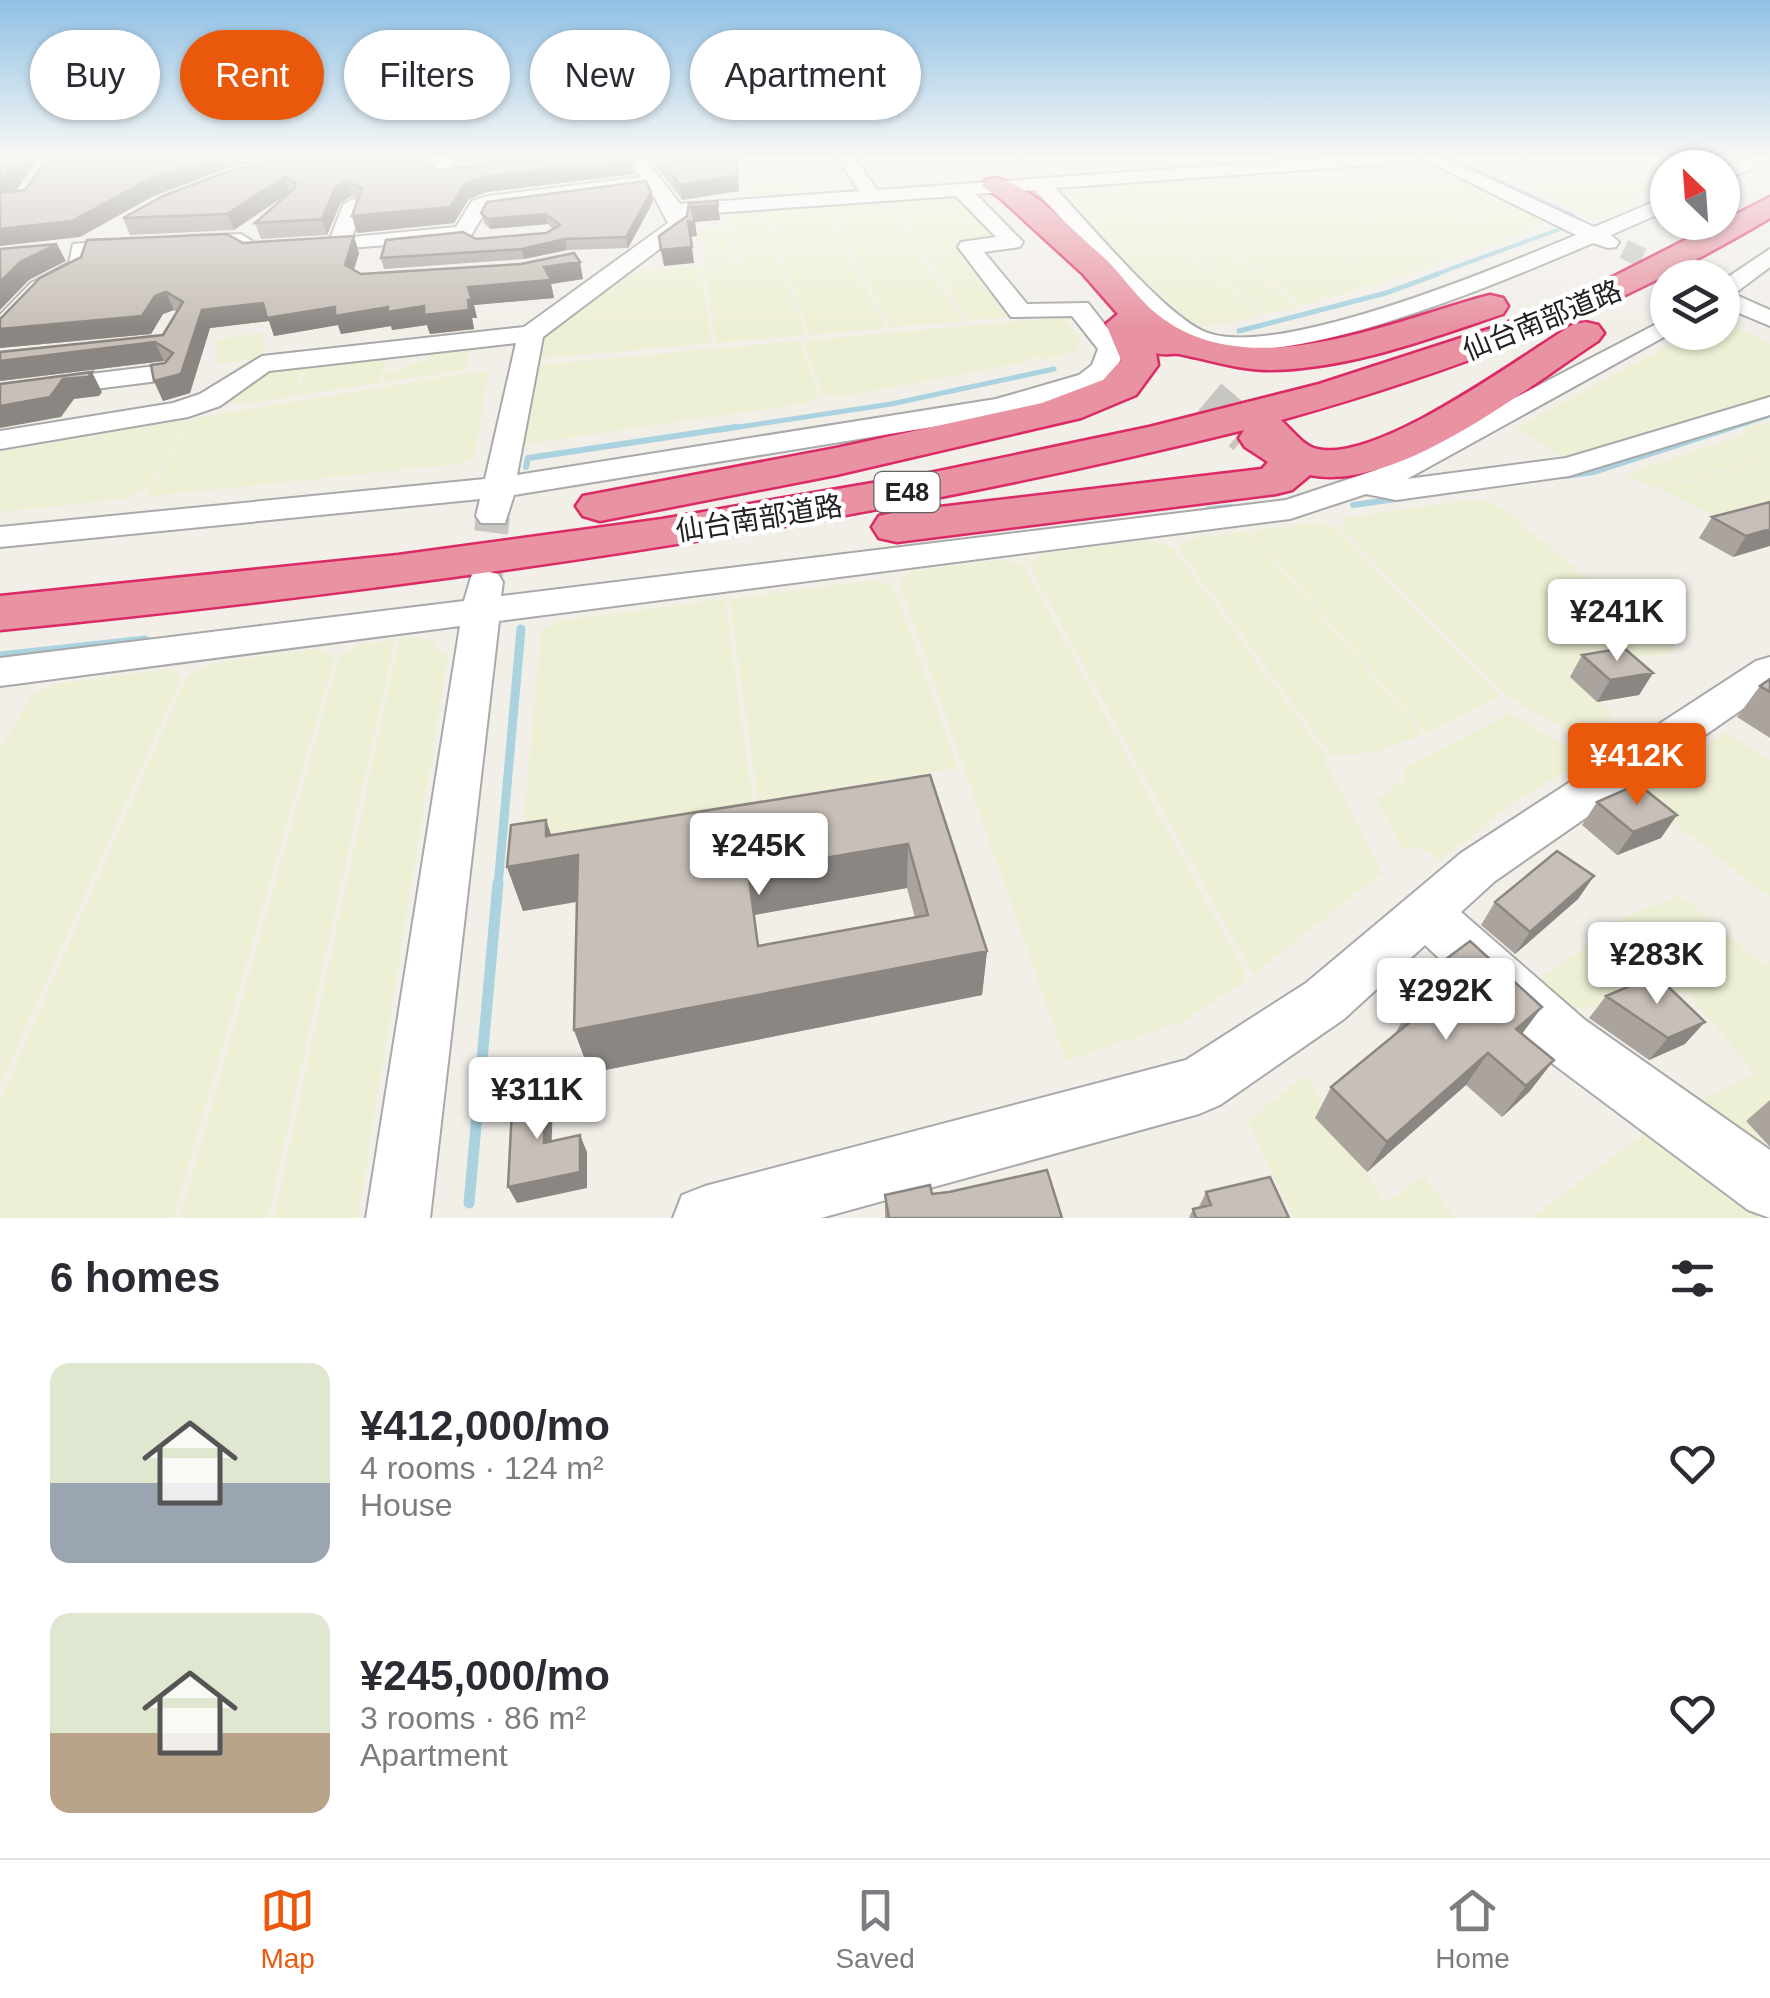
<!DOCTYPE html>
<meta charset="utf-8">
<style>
:root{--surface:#fff;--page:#f7f7f7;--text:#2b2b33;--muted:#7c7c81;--line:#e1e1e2;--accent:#ea580c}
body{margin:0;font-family:Arial,"Noto Sans JP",sans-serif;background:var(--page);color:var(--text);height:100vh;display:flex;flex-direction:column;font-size:38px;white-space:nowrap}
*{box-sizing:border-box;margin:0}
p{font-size:32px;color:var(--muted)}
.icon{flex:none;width:55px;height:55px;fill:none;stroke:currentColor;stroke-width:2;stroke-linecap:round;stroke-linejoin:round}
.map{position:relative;height:1218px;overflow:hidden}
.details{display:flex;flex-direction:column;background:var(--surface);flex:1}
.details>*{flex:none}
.guide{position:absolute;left:30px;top:30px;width:1000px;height:90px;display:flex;gap:20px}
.needle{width:65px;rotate:335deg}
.buttons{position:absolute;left:1650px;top:150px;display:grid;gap:20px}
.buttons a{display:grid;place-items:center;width:90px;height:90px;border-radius:50%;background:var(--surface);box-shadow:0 2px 8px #0004;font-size:50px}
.price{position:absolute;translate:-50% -85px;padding:0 22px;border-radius:10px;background:#fff;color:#222;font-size:32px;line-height:65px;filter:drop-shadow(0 2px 5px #0008)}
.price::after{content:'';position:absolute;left:50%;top:60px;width:30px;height:22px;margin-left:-15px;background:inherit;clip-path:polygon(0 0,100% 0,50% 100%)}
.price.current{background:var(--accent);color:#fff}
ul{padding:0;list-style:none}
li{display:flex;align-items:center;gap:30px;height:250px;padding:0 50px}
li span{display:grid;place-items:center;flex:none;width:280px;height:200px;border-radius:20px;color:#555}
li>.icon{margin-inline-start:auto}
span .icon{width:120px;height:120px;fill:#fffc;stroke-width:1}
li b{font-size:42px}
h2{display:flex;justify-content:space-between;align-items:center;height:120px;padding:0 50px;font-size:42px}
.chip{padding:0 35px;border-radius:45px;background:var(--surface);box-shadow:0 2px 8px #0004;font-size:35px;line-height:90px}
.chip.current{background:var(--accent);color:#fff}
.tab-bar{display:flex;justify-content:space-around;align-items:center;height:140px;border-top:2px solid var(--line);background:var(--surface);font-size:28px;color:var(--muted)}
.tab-bar a{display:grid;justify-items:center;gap:5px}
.tab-bar .current{color:var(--accent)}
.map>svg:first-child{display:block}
</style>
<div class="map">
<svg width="1770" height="1218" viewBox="0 0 1770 1218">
<rect width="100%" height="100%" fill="#f2efe9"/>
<!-- farmland -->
<path fill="#eef0d5" d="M788 157 806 197 752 201 745 184 754 181 739 159Z
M851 157H910L932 186 872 190Z
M913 157H958L976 181 962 187 935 186Z
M992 157H1286L1296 163 1086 178 1072 166 1083 177 1025 181 1006 172Z
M1462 157 1568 158 1727 157 1704 167 1668 168 1667 184 1592 220Z
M1418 161 1432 164 1551 221 1507 238 1413 189 1506 240 1442 262 1292 173Z
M1278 171 1289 173 1442 263 1388 280 1330 243 1387 281 1302 306 1140 180 1172 181 1216 175 1229 178 1234 174Z
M1138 180 1299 307 1265 314 1110 185Z
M1096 183 1108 185 1263 315 1206 327 1186 318 1094 233 1057 188Z
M959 196 1005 240 959 246 1010 317 967 320 891 201Z
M877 199 888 201 963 321 889 327 830 205Z
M818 203 826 205 886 328 809 335 765 210Z
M756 207 762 210 806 335 716 343 704 266 740 263 726 211Z
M727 228 736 262 706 264 699 230Z
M700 266 712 343 545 358 540 354 541 336 621 276 632 271Z
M1063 317 1079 339 1078 351 1042 360 1035 356 1029 358 1031 361 835 398 823 394 803 341Z
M1723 320 1770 345V401L1579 460 1559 456 1516 427 1581 393 1596 402 1582 392 1692 333 1722 332Z
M262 333 267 357 216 364 218 339Z
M800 341 819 394 807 403 521 445 530 366Z
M471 345 464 370 382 383 385 372 408 369 411 363 427 361 432 349Z
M388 355 379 383 294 396 308 365Z
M305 365 292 397 242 404 225 403 265 372Z
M489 370 474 458 457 464 144 497 194 418Z
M191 419 147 488 126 499 0 512V452Z
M1770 421V510L1721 520 1658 489 1756 463 1748 454 1753 462 1655 488 1626 474 1748 433 1743 429Z
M1475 499 1497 504 1676 651 1568 671 1614 715 1581 738 1506 696 1340 527 1345 523 1343 518Z
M1316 522 1336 528 1499 696 1426 734 1251 531Z
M1248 531 1423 735 1379 751 1332 757 1177 547 1189 539Z
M1151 540 1173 548 1328 758 1324 760 1382 873 1253 975 1029 566 1042 554Z
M1002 560 1023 564 1248 979 1185 1021 1066 1061 899 582 911 571Z
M873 580 893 585 958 768 758 801 729 599Z
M725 599 753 802 522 839 541 630 558 621Z
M418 637 437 644 436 650 448 656 358 1218H274L399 639Z
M395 640 268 1218H180L339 657 359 644Z
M319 649 335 657 173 1218H0V1100L187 676 213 663Z
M170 669 182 677 0 1085V748L32 696 55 684Z
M1510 713 1586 759 1511 804 1440 861 1422 848 1403 850 1376 800 1405 779 1404 767Z
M1727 732 1770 761V898L1633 791Z
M1680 895 1762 964 1770 961V1141L1757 1147 1693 1103 1755 1074 1686 991 1569 1010 1535 982 1631 914Z
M1305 1075 1386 1203 1423 1176 1456 1218H1293L1248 1121Z
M1665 1118 1770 1218H1531Z"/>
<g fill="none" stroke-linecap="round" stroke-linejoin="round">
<!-- stream-far4 -->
<path stroke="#aad3df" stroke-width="4" d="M1431 276 1579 222 1572 215 1447 157"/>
<!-- stream-far3 -->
<path stroke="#aad3df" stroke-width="5" d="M1239 331 1386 293 1438 274
M719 430 891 404 1054 369
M1725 430 1770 415"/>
<!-- stream-far2 -->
<path stroke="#aad3df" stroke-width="6" d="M526 467 528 458 736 427
M1565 476 1594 472 1733 427
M1353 505 1403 498
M1209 509 1231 507"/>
<!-- stream-far1 -->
<path stroke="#aad3df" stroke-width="9" d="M0 656 145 640
M498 886 521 629"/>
<!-- stream -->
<path stroke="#aad3df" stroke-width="11" d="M469 1203 498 883"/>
<!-- minor-tunnel-far2 -->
<path stroke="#c8c6c1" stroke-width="20" stroke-dasharray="20 10" stroke-linecap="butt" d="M1624 249 1680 276"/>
<!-- minor-tunnel-far1 -->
<path stroke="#c8c6c1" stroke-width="26" stroke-dasharray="26 12" stroke-linecap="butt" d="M1675 274 1683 278"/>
<!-- minor-tunnel -->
<path stroke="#c8c6c1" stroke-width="34" stroke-dasharray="34 16" stroke-linecap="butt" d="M485 582 493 516"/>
<!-- highway-tunnel-far1 -->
<path stroke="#c8c6c1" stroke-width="38" stroke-dasharray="38 19" stroke-linecap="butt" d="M1209 398 1247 430"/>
<!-- highway-tunnel -->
<path stroke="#c8c6c1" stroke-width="49" stroke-dasharray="49 25" stroke-linecap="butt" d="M1244 427 1249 431"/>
<!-- minor casing -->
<g stroke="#a9a9a9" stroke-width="4">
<path id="minor" d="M412 157H456L452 168 480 166 489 171C476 180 443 184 430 175L437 163 421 162Z
M625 157H644L680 204 859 191 836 157H854L877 190 1337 157H1443L1594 227 1668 196V210L1611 235 1619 242 1616 247 1608 248 1593 243C1505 280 1264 387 1178 338 1156 325 1140 304 1123 285 1094 253 1064 222 1035 190L976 194 1023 242 1020 247 984 252 1027 304 1088 303 1124 349 1117 369 1099 387 1000 416 514 495 505 523H481L476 516 480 499 0 547V527L485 479 516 343 269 371 220 406 188 417 0 449V431L173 403 200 394 262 356 524 327 668 223 649 187 497 206 487 209 470 237 463 239 249 256 235 247 190 248 179 242 190 236 241 234 255 243 330 239 343 205 353 199 363 205 352 237 456 227 472 201 488 196 641 177ZM1421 158 1576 235C1504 265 1272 363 1203 331 1162 312 1090 224 1055 188L1413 162ZM956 196 996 237 961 242 958 247 1011 317 1072 316 1098 349 1092 365 1079 375 996 399 517 475 543 337 686 229 689 225 685 215Z
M1749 157H1770V161L1722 181V169Z
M135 239 146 245 143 250 92 255 88 271 47 293 9 335 0 338V315L31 283 69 263 73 244Z
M1770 249V267L1734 294 1770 310V326L1722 306V281Z
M1668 318V332H1673L1407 479 1566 458 1770 397V415L1569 476 1396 500 1366 494 1290 519 499 621 430 1218H366L460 626 0 686V658L464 601 472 574 485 571 498 574 503 582 501 596 1286 500 1376 470Z
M164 365 178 373 174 379 0 401V385Z
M1770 657V690L1495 881 1461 912 1585 1020 1770 1150V1218L1748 1210 1545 1058 1425 945 1344 1019 1220 1105 1199 1114 821 1218H673L682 1195 705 1186 1186 1060 1306 983 1461 853 1756 661Z"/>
</g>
<!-- highway casing -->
<g stroke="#dc2a67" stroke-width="5">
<path id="highway" d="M996 178C1036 188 1069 228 1100 254 1121 272 1136 298 1158 315 1250 388 1393 320 1490 295L1503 298 1508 306 1503 314C1428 339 1349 369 1270 370 1238 370 1210 360 1179 354 1171 353 1165 356 1156 353L1158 365 1136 395 1081 418 836 475 600 521 583 516 576 506 583 496 836 448 1042 403 1103 380 1121 360 1106 324 1118 314 1083 274 1000 198 982 186 986 180Z
M1770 197V218C1616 310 1454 372 1281 420 1291 429 1303 446 1317 449 1377 463 1519 358 1572 325L1585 322 1598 325 1604 333 1598 341C1527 387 1398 493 1310 475L1292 490 1276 494 897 542 879 538 872 527 879 516 897 512 1262 469 1268 462 1245 447 1239 438 1244 430C835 531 419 588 0 630V596L398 555 662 519 925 474 1149 427 1319 384 1501 325 1589 289Z"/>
</g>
<!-- minor -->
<use href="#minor" fill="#fff" fill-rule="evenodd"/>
<!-- highway -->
<use href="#highway" fill="#e892a2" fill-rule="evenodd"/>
</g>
<!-- wall -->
<path fill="#aba49e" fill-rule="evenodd" d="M328 157 431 167 436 170 505 163 508 161 458 164 456 157H630L632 159 634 174 487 192 469 199 454 223 357 233 352 216 358 199 351 196 340 204 327 235 261 239 255 223 290 192 234 230 130 235 123 218Z
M649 157H734L739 191 682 200Z
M653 202 628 248 567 250 524 259 384 269 381 258 476 239 546 233 553 229 548 224 490 229 484 223 481 213Z
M243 243 359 253 354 270 361 274 583 279 551 284 554 298 474 305 477 318H472L474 329 430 334 427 325 392 330 391 326 341 334 338 325 274 336 269 321 210 328 190 393 163 401 154 381 166 363 164 361 0 381V351L163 335 177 312 174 310 163 314 151 334 0 348V329Z
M1770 502 1733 557 1699 538 1712 517Z
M1582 655 1653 673 1639 695 1597 702 1570 677Z
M1770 679V738L1737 717 1760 686Z
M930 775 987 951 982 995 590 1073 574 1030 577 902 523 911 507 867 546 820 551 835ZM907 888 915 918 758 946 754 915Z
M1597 802 1661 838 1617 855 1582 825Z
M1594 876 1578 899 1515 954 1481 925 1495 902Z
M1434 968 1522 1034 1530 1091 1502 1117 1466 1085 1367 1172 1315 1118 1331 1087 1393 1037 1411 1006 1416 1002 1415 1001Z
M1606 996 1685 1044 1649 1060 1589 1018Z
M1770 1100V1147L1746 1121Z
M1206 1192 1289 1218H1189L1193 1209 1199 1207Z
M885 1195 1062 1218H885Z"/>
<!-- shaded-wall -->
<path fill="#8b8681" d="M22 157H40L17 189 0 194V177Z
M213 157H305L233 166 152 197 80 237 0 246V229L146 181Z
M456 157H507L508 160 458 164Z
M632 159 634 174 487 192 469 199 454 223 357 233 352 216 483 177Z
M737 160 739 191 682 200 680 185Z
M285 177 290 192 234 230 227 214Z
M346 181 351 196 340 204 327 235 322 219 335 188Z
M651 192 653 202 628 248 626 237Z
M718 205 720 220 695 222 697 236 690 237 688 221 691 207Z
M546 214 548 224 490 229 488 219Z
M354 236 359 253 350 282 345 265Z
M565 239 567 250 524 259 522 249Z
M57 244 66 261 29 280 0 310V282L20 262Z
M692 247 694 263 664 266 661 250Z
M580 262 583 279 551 284 554 298 474 305 477 318H472L474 329 430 334 427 325 392 330 391 326 341 334 338 325 274 336 269 321 210 328 190 393 163 401 154 381 202 310 263 303 335 307H388L468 300V287L544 267Z
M166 292 174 310 163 314 151 334 0 348V329Z
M155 342 164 361 0 381V361Z
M92 372 102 392 99 396 74 399 61 417 0 428V406L63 379Z
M1770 529V546L1733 557 1746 536Z
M1653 673 1639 695 1597 702 1610 680Z
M1677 815 1661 838 1617 855 1633 832Z
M546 820 559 858 578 855 591 899 523 911 507 867 546 836Z
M908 844 907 888 754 915 748 871Z
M1594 876 1578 899 1515 954 1530 932Z
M987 951 982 995 590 1073 574 1030Z
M1542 1007 1519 1038 1494 1060 1516 1029Z
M1705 1022 1685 1044 1649 1060 1668 1038Z
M1488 1053 1466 1085 1367 1172 1387 1142Z
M1554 1060 1530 1091 1502 1117 1526 1086Z
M546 1083 553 1101 551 1160 544 1143Z
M580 1135 587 1152V1188L517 1203 508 1187Z"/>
<!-- building -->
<path fill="#c7bfb8" stroke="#8b8681" stroke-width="2.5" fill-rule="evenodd" d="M0 157H22L9 174 0 177Z
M54 157H213L146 181 72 221 0 229V193L25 190 48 158Z
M328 157H424L422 161 436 170 505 163 513 157H630L632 159 483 177 465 184 450 207 352 216 362 188 346 181 335 188 322 219 255 223 295 188V182L285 177 227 214 123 218 163 196 237 168Z
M658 157H734L737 160V176L680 185Z
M646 181 651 192 626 237 565 239 522 249 381 258 386 240 463 232 476 239 546 233 560 225 546 214 488 219 481 213 487 202Z
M717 201 718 205 691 207 695 221H688L692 247 661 250 659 236 687 216 689 203Z
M227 234 243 243 354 236 345 265 361 274 521 264 574 253 580 262 544 267 551 280 468 287 472 300H468L469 310 424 315V306L387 312 388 307 335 316V307L267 318 263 303 202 310 181 374 154 381 151 365 165 363 173 353 155 342 0 361V352L163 335 183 302 166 292 155 296 142 316 0 329V319L40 278 81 257 87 240Z
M57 244 20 262 0 282V249Z
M92 372 88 377 63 379 50 397 0 406V384Z
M1770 502V529L1746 536 1712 517Z
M1624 648 1653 673 1610 680 1582 655Z
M1770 679V692L1760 686Z
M930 775 987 951 574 1030 578 855 507 867 511 825 546 820V836ZM908 844 928 915 758 946 748 871Z
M1638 784 1677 815 1633 832 1597 802Z
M1557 851 1594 876 1530 932 1495 902Z
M1470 941 1542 1007 1516 1029 1554 1060 1526 1086 1488 1053 1387 1142 1331 1087 1420 1014 1411 1006 1446 978 1434 968Z
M1656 975 1705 1022 1668 1038 1606 996Z
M546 1083 544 1143 580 1135V1172L508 1187 513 1089Z
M1047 1170 1062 1218H889L885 1195 930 1185 932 1194 949 1192Z
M1270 1177 1289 1218H1196L1193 1209 1211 1205 1206 1192Z"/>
<!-- sky -->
<linearGradient id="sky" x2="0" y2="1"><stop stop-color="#8fc0e4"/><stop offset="0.48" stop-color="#f9f8f5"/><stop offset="1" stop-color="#f9f8f5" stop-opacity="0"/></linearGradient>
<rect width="1770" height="328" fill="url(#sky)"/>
<g text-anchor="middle" stroke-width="9" stroke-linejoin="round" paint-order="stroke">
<!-- shield labels -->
<rect fill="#fff" stroke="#646464" stroke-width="2.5" x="874.5" y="472" width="65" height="40" rx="8"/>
<g font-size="25" font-weight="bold" fill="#222">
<text x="907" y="501">E48</text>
</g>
<!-- street labels -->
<g font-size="28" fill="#222" stroke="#fff">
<text transform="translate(1542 320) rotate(-22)" y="10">仙台南部道路</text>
<text transform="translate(759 518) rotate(-9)" y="10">仙台南部道路</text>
</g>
</g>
</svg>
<div class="buttons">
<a><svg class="needle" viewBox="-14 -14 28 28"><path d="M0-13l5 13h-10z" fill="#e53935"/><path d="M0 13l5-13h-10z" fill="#7c7c81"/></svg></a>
<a><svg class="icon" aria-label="layers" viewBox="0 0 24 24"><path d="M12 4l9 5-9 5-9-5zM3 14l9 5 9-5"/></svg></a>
</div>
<b class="price" style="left:1617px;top:664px">¥241K</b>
<b class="price current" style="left:1637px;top:808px">¥412K</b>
<b class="price" style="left:759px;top:898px">¥245K</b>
<b class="price" style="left:1657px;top:1007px">¥283K</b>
<b class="price" style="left:1446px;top:1043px">¥292K</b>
<b class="price" style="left:537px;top:1142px">¥311K</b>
<div class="guide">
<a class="chip">Buy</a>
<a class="chip current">Rent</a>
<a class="chip">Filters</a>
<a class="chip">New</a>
<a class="chip">Apartment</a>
</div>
</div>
<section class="details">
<h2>6 homes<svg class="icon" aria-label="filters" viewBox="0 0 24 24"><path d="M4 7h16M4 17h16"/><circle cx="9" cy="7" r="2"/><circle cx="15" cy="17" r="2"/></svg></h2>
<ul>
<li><span style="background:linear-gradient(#dfe7d0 60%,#9aa5b1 0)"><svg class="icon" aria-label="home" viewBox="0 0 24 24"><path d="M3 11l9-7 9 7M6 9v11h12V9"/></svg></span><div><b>¥412,000/mo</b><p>4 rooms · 124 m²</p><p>House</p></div><svg class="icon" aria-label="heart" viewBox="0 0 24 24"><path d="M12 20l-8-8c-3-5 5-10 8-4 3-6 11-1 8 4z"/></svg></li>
<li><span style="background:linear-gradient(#dfe7d0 60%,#b9a48a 0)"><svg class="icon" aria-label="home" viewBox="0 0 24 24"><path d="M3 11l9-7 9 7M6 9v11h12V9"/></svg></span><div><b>¥245,000/mo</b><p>3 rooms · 86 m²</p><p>Apartment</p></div><svg class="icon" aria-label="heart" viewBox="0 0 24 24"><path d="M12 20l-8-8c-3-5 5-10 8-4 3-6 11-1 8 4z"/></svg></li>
</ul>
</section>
<nav class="tab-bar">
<a class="current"><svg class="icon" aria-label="map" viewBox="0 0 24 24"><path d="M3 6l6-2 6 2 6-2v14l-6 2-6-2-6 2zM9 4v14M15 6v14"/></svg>Map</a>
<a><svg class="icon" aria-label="saved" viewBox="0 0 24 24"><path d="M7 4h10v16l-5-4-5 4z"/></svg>Saved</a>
<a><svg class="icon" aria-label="home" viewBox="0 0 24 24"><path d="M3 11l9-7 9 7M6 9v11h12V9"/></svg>Home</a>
</nav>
